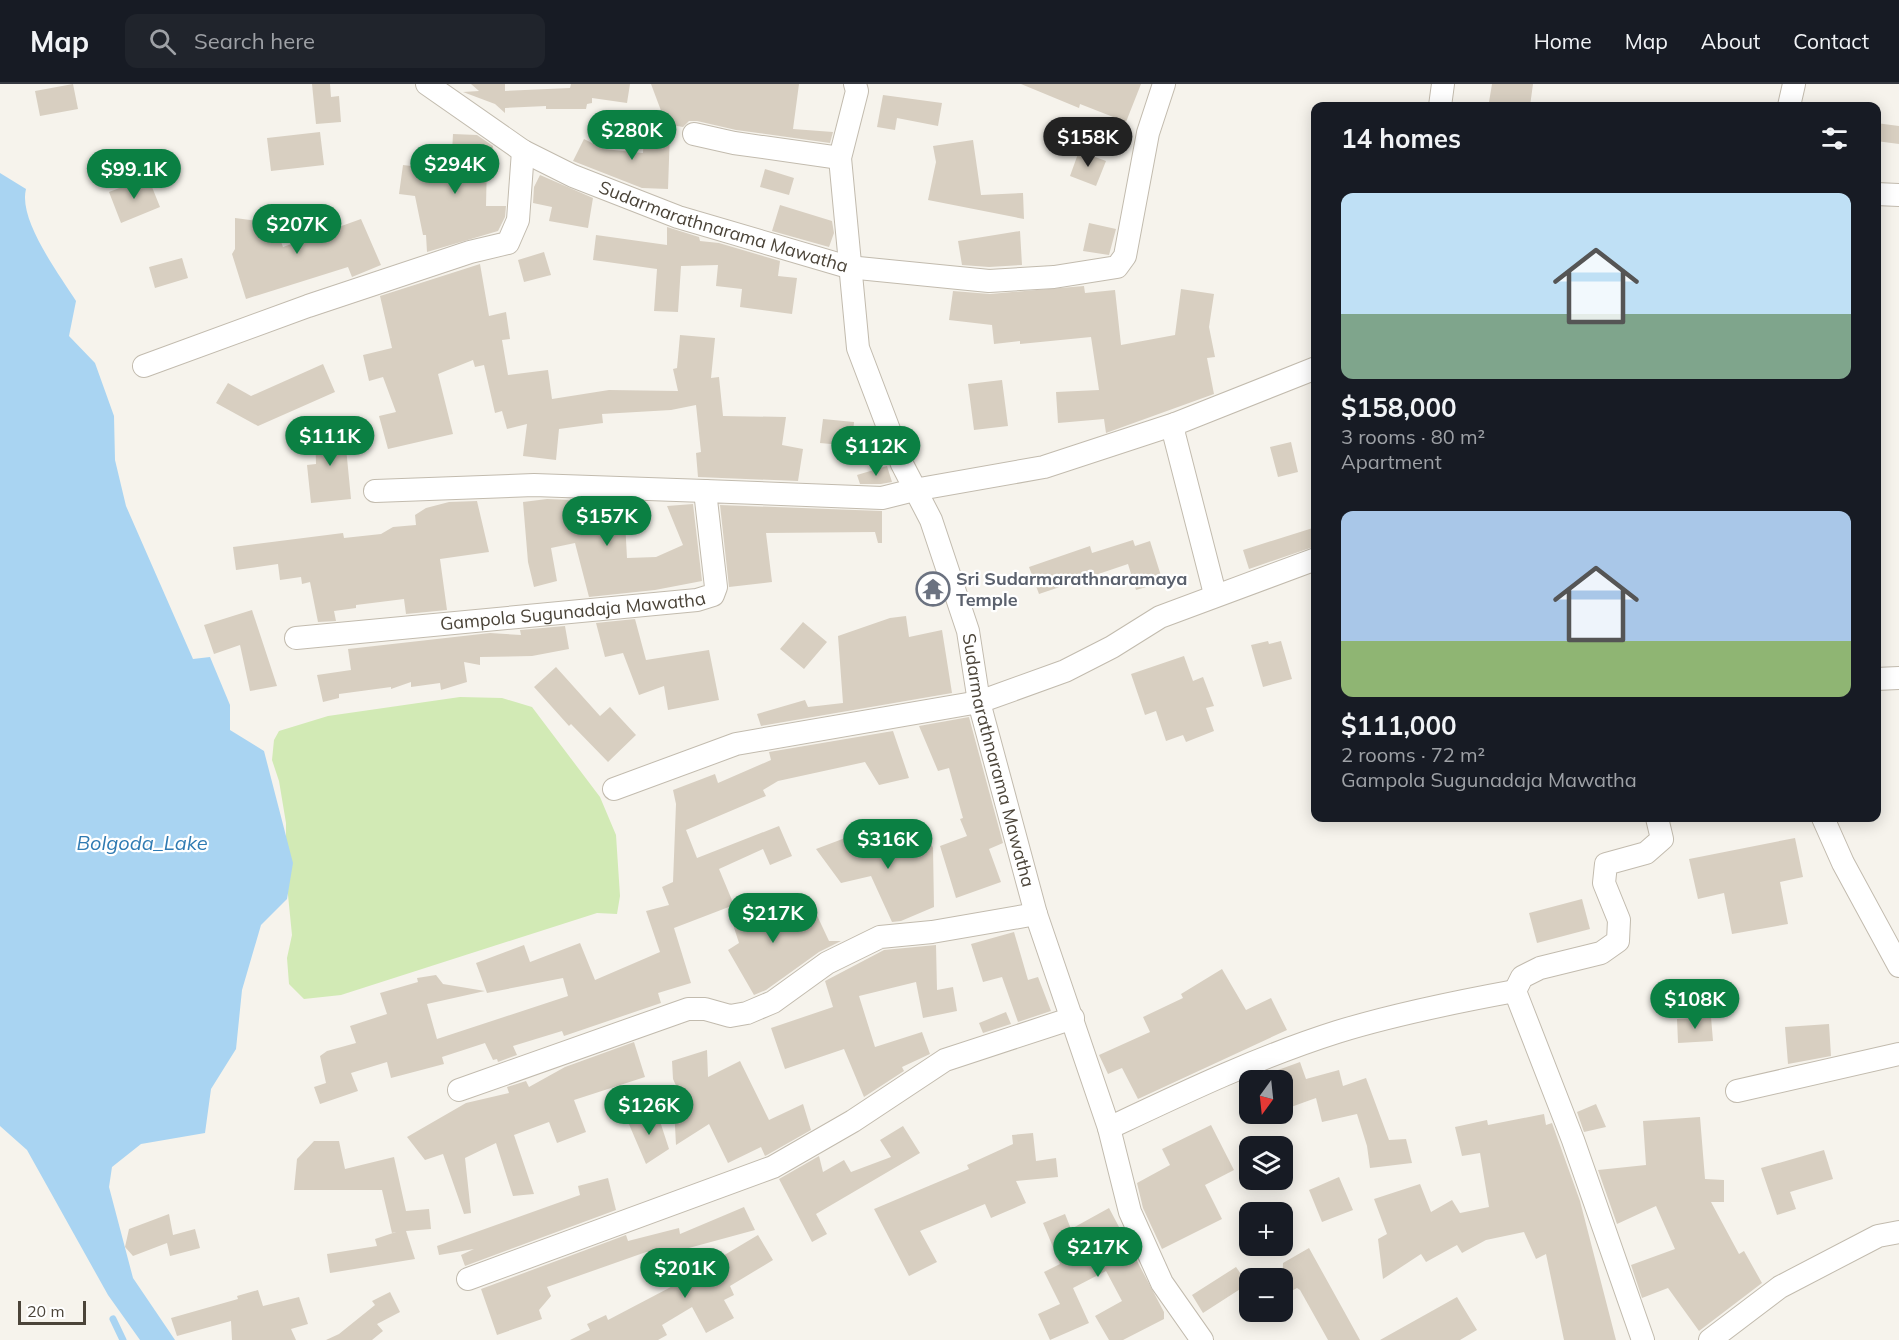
<!DOCTYPE html>
<meta charset="utf-8">
<style>
:root{--surface:#171b24;--page:#20242c;--text:#f1f3f6;--muted:#9ea1a6;--line:#363941;--accent:#0b8043}
body{margin:0;font-family:Mulish,sans-serif;background:var(--page);color:var(--text);height:100vh;display:flex;flex-direction:column;font-size:22px;white-space:nowrap}
*{box-sizing:border-box;margin:0}
p{font-size:20px;color:var(--muted)}
.icon{flex:none;width:33px;height:33px;fill:none;stroke:currentColor;stroke-width:2;stroke-linecap:round;stroke-linejoin:round}
.map{position:relative;flex:1;overflow:hidden}
.sheet{position:absolute;left:1311px;top:18px;width:570px;height:720px;display:flex;flex-direction:column;background:var(--surface);border-radius:12px;box-shadow:0 3px 15px #0003}
.sheet>*{flex:none}
.needle{width:39px;rotate:195deg}
.tools{position:absolute;left:1239px;top:986px;display:grid;gap:12px}
.tools a{display:grid;place-items:center;width:54px;height:54px;border-radius:12px;background:var(--surface);box-shadow:0 3px 15px #0003;font-size:30px}
.scale{position:absolute;left:18px;bottom:15px;width:68px;box-sizing:border-box;padding-left:6px;border:3px solid #4b4439;border-top:0;font-size:16px;line-height:21px;white-space:nowrap;color:#4b4439;-webkit-text-stroke:4px #fff;paint-order:stroke}
.price{position:absolute;translate:-50% -51px;padding:0 14px;border-radius:21px;background:var(--accent);color:#fff;font-size:20px;line-height:39px;filter:drop-shadow(0 2px 3px #0008)}
.price::after{content:'';position:absolute;left:50%;top:36px;width:18px;height:14px;margin-left:-9px;background:inherit;clip-path:polygon(0 0,100% 0,50% 100%)}
.price.current{background:#222;color:#fff}
ul{padding:0;list-style:none}
li{display:grid;align-content:center;gap:12px;height:318px;padding:0 30px}
li span{display:grid;place-items:center;height:186px;border-radius:12px;color:#555}
li>.icon{margin-inline-start:auto}
span .icon{width:108px;height:108px;fill:#fffc;stroke-width:1}
li b{font-size:26px}
h2{display:flex;justify-content:space-between;align-items:center;height:72px;padding:0 30px;font-size:26px}
header{display:flex;align-items:center;gap:36px;box-sizing:border-box;height:84px;padding:0 30px;background:var(--surface);border-bottom:2px solid var(--line)}
header strong{font-size:28px}
nav{display:flex;gap:33px;margin-inline-start:auto;font-size:21px}
.search{width:420px;height:54px;background:var(--page);display:flex;align-items:center;gap:15px;box-sizing:border-box;padding:0 21px;border-radius:12px;color:var(--muted);font-size:22px}
.map>svg:first-child{display:block}
</style>
<header>
<strong>Map</strong>
<div class="search"><svg class="icon" aria-label="search" viewBox="0 0 24 24"><circle cx="10" cy="10" r="6"/><path d="M15 15l6 6"/></svg>Search here</div>
<nav><a>Home</a><a>Map</a><a>About</a><a>Contact</a></nav>
</header>
<div class="map">
<svg width="1899" height="1256" viewBox="0 0 1899 1256">
<rect width="100%" height="100%" fill="#f6f3ec"/>
<!-- green -->
<path fill="#d2eab5" d="M460 613 502 614 532 623 600 713 616 751 620 812 617 830 597 829 341 911 304 915 289 900 287 874 292 851 286 791V739L279 697 272 676 274 656 279 647 328 632Z"/>
<!-- water -->
<path fill="#a9d4f2" d="M0 89 26 105C18 136 59 190 76 217L69 252 95 279 114 332 115 376 126 422 193 575 210 573 230 621V646L264 667 293 779 287 815 261 841 242 906 236 965 211 1005 205 1049 141 1060 112 1083 109 1103 133 1194 175 1256H140L108 1211 27 1066 0 1042Z"/>
<g fill="none" stroke-linecap="round" stroke-linejoin="round">
<!-- stream -->
<path stroke="#a9d4f2" stroke-width="7" d="M113 1235 123 1256"/>
</g>
<!-- building -->
<path fill="#d8cfc1" d="M73 0 78 25 40 32 35 7Z
M312 0H330L331 13 339 12 341 38 316 40Z
M471 0H505V7L570 4 571 0H630L627 19 592 14V19L587 20 586 25H546V22L505 24V29L495 20 463 8 479 7Z
M651 0H799L793 45 833 48 830 59 736 46 697 37H689L683 43 666 40Z
M1021 0H1141L1126 38 1080 20 1079 24Z
M1492 0H1533L1530 22 1489 18Z
M883 11 942 19 938 42 897 34 895 46 877 43Z
M1876 39 1899 42V60L1876 57Z
M644 46 670 47 668 105 642 104 573 77 584 55 604 65 643 69Z
M320 48 324 81 271 87 267 54Z
M453 50 477 51 493 62 492 77 487 76 486 122H506L505 133 498 147 427 168 426 151H423L415 112 399 110 403 81 451 87Z
M973 56 981 111 1023 109 1024 135 928 116 936 78 933 62Z
M1079 67 1106 77 1096 102 1070 92Z
M765 85 794 94 789 111 760 103Z
M540 91 593 114 588 144 549 137 552 123 533 119 534 103Z
M148 93 160 123 121 139 109 108Z
M780 121 832 137 834 149 829 163 772 147Z
M235 134 274 139 283 163 361 135 381 181 352 193 348 183 246 215 232 170 235 165Z
M1089 139 1116 145 1109 171 1083 167Z
M667 143 699 153 700 157 719 159 780 177 778 192 797 194 792 230 740 223 742 205 716 202 718 181 681 182 678 228 654 227 657 185 593 176 596 151 667 161Z
M1020 147 1022 181 989 183 962 181 958 157Z
M544 168 551 191 524 198 518 176Z
M182 174 188 194 155 204 149 183Z
M480 180 489 232 506 228 510 255 502 256 508 291 548 286 552 315 609 306 678 307 673 285 677 284 680 251 715 254 711 294 719 293 723 332 786 333 782 361 803 365 798 397 698 393 696 369 701 368 696 321 671 326 602 330 603 339 559 345 556 376 523 372 527 340 507 345 502 327 495 329 484 281 475 283 473 276 438 290 453 350 388 365 379 332 396 328 383 293 369 297 363 271 392 264 380 212Z
M1084 202 1085 209 1115 206 1121 261 1175 251 1181 205 1214 210 1209 243 1215 273 1207 274 1214 310 1106 349 1104 335 1058 339 1056 308 1099 306 1091 253 1020 260V257L994 260 992 241 949 236 953 207 990 210Z
M323 280 335 308 258 342 216 319 228 299 251 312Z
M1002 296 1008 342 974 346 968 300Z
M823 335 854 338 852 362 820 359Z
M315 343H344L351 415 311 419 307 381 316 380Z
M1291 358 1298 388 1278 393 1270 363Z
M887 382 892 398 881 400H860L857 391Z
M547 415 624 418 627 474 656 473 683 461 667 422 693 420 702 497 655 506 589 513 575 459 551 464 557 497 534 503 528 478 523 418Z
M477 417 489 468 440 475 447 526 406 530 404 515 356 521V524L334 527 336 537 318 538 310 498 302 500 301 493 280 496 278 480 236 486 233 463 343 449 344 454 381 450 393 443 416 441 415 431 426 424 449 418Z
M720 421 882 427V459H878L875 448 766 449 772 498 729 503Z
M1316 443V462L1249 485 1243 466Z
M1133 456 1135 462 1150 457 1163 498 1136 506 1128 480 1039 510 1029 483 1090 462 1092 469Z
M252 526 277 602 250 607 240 561 214 570 204 541Z
M906 532 909 553 942 546 952 609 761 642 757 630 805 616 808 623 843 619 838 552 890 534Z
M635 535 646 576 709 566 719 616 668 626 664 602 639 611 623 569 605 573 596 539Z
M803 538 827 558 804 585 780 565Z
M565 542 569 565 532 572 480 573V581L464 578 467 598 441 606 440 599 411 603V598L391 605V603L339 610V614L323 618 317 591 351 586 348 565 490 549 521 551 520 546Z
M1268 557 1269 560 1281 557 1292 595 1263 603 1251 561Z
M1184 572 1193 597 1203 593 1214 622 1206 624 1214 647 1186 658 1183 651 1166 657 1156 627 1145 631 1131 590Z
M556 583 600 632 610 623 636 651 608 678 571 640 569 642 534 603Z
M969 633 1003 759 989 765 1001 798 956 814 940 762 967 752 960 735 963 734 949 684 938 687 919 642Z
M893 647 909 694 879 701 865 678 778 697 763 706 766 712 686 746 697 774 779 742 792 772 770 781 763 765 719 785 734 821 674 844 691 899 658 909 661 919 564 952 562 947 513 962 517 971 498 978 497 975 493 976 485 959 442 973 444 980 391 994 387 978 351 989 358 1007 320 1020 314 1003 326 999 320 972 327 967 356 959 350 942 387 930 380 909 418 898 417 894 436 891 443 900 485 907 427 920 437 955 568 912 563 894 487 909 476 879 524 861 530 878 580 859 595 896 660 868 646 827 669 821 662 803 673 798 676 720 673 706 715 690 718 699 771 676 769 668Z
M869 745 877 763 927 749 933 764 934 823 901 837 892 838 871 792 841 799 816 765Z
M1795 754 1803 793 1780 798 1788 840 1732 850 1724 809 1698 815 1689 775Z
M764 813 773 841 814 825 829 857H841L819 868 766 906 754 911 728 866 739 859 728 825Z
M1582 815 1590 845 1537 859 1529 829Z
M1014 848 1028 896 1038 893 1051 927 1018 938 1002 893 983 898 971 860Z
M936 861 937 906 953 903 957 927 923 934 916 898 859 912 875 963 922 948 930 970 902 983 904 987 864 1013 844 965 785 985 771 944 833 923 825 897 884 866Z
M1222 885 1246 926 1271 914 1287 946 1138 1015 1122 984 1108 990 1099 971 1150 948 1143 933 1183 914 1181 910Z
M1006 928 1011 940 983 949 979 939Z
M1711 933 1713 957 1678 959 1677 935Z
M1829 940 1831 972 1788 980 1785 943Z
M634 958 645 993 574 1016 586 1048 557 1059 549 1038 514 1051 534 1110 513 1112 496 1059 465 1074 471 1129 464 1130 443 1070 425 1076 407 1053 466 1019 509 1009 507 1003 526 997 529 1003 565 983Z
M707 966 708 993 740 977 769 1036 803 1020 811 1046 767 1071 765 1072 761 1063 728 1079 709 1040 676 1061 674 1023 684 1019 673 995 672 977Z
M1300 978 1306 995 1339 986 1343 1002 1366 994 1389 1056 1406 1055 1412 1079 1370 1084 1367 1062 1357 1030 1322 1038 1316 1014 1291 1023 1278 986Z
M1596 1020 1606 1043 1584 1048 1577 1028Z
M657 1028 669 1065 646 1080 628 1038Z
M1544 1030 1546 1041 1552 1039 1580 1117 1616 1256H1564L1546 1170 1536 1175 1524 1148 1486 1156 1462 1169 1457 1161 1426 1178 1421 1170 1383 1195 1378 1155 1387 1150 1374 1115 1420 1100 1431 1128 1452 1116 1460 1129 1489 1123 1480 1069 1462 1072 1455 1043 1487 1036 1488 1041Z
M1700 1033 1705 1095 1724 1096V1118H1711L1739 1170 1744 1167 1762 1199 1699 1247 1668 1204 1642 1214 1631 1181 1675 1165 1656 1122 1617 1140 1598 1086 1646 1081 1643 1037Z
M1211 1041 1234 1086 1205 1101 1222 1135 1162 1165 1143 1124 1137 1099 1170 1081 1162 1065Z
M903 1042 920 1069 816 1130 827 1150 812 1158 779 1095 819 1072 823 1088 844 1076 851 1088 891 1073 880 1056Z
M1033 1049 1036 1077 1056 1074 1058 1093 1016 1097 1026 1119 991 1134 985 1120 920 1147 937 1178 909 1192 874 1125 969 1085 967 1081 1013 1060 1012 1051Z
M314 1057H339L345 1085 394 1073 406 1127 429 1125 431 1145 406 1147 415 1175 330 1189 327 1170 377 1162 375 1155 396 1148 392 1149 382 1106H294L297 1075Z
M1824 1066 1833 1095 1790 1108 1796 1125 1777 1131 1761 1084Z
M1339 1093 1353 1126 1322 1138 1309 1106Z
M608 1094 616 1126 465 1182 461 1171 474 1165 439 1171 437 1162 580 1111 578 1102Z
M744 1123 755 1146 652 1174 649 1167 547 1203 551 1212 539 1226 542 1235 497 1251 481 1205 626 1151 628 1157 679 1144 680 1150Z
M1109 1124 1164 1228V1235L1123 1256H1109L1095 1232 1122 1217 1106 1187 1073 1204 1089 1239 1050 1256 1038 1230 1060 1220 1044 1188 1060 1180 1043 1139 1065 1130 1071 1145Z
M169 1130 173 1151 195 1145 200 1164 170 1172 167 1159 133 1172 125 1163 129 1145Z
M758 1151 773 1176 730 1202 734 1211 724 1216 734 1234 706 1249 692 1223 662 1241 667 1251 658 1256H570L590 1246 587 1240 606 1231 608 1236 669 1204Z
M1309 1164 1360 1256H1328L1300 1206 1297 1204 1282 1212 1283 1179Z
M1236 1183 1248 1200 1203 1229 1192 1211Z
M258 1206 263 1222 299 1213 308 1240 291 1245 296 1256H232L231 1237 177 1252 171 1234 238 1215 237 1212Z
M390 1208 400 1228 377 1240 383 1247 372 1256H326L339 1250 375 1221 372 1217Z
M1457 1213 1477 1246 1460 1256H1380Z"/>
<g fill="none" stroke-linecap="round" stroke-linejoin="round">
<!-- minor casing -->
<g stroke="#c2bbae" stroke-width="24">
<g id="minor">
<path id="s1" d="M427 0 523 67 573 92 678 133 848 183 989 197 1054 193 1117 183 1125 172 1148 49 1164 0"/>
<path id="s2" d="M855 0 857 7 840 74 858 264 902 380 931 436 968 547 979 618 1036 830 1109 1044 1130 1128 1162 1199 1202 1256"/>
<path d="M1440 22 1443 0"/>
<path d="M1789 22 1794 0"/>
<path d="M694 50 734 59 840 74"/>
<path d="M1876 110 1899 111"/>
<path d="M144 282 308 222 470 168 508 159 518 136 523 67"/>
<path d="M375 407 534 401 705 407"/>
<path d="M1215 510 1174 350 1175 340 1316 284"/>
<path id="s3" d="M296 554 697 516 713 511 716 503 705 407 882 414 914 406 1044 383 1175 340"/>
<path d="M1876 595 1899 594"/>
<path d="M614 705 736 660 979 618 1065 587 1112 563 1160 533 1316 475"/>
<path d="M1823 734 1843 779 1899 882"/>
<path d="M459 1006 688 925H705L730 932 747 929 773 918 827 879 880 853 932 848 1036 830"/>
<path d="M1737 1007 1899 970"/>
<path d="M1109 1044C1183 1009 1258 973 1337 948 1395 930 1455 918 1515 907"/>
<path d="M468 1195 773 1083 853 1037 945 976 1073 934"/>
<path d="M1643 1256 1573 1056 1515 907 1522 893 1540 884 1601 869 1618 857 1619 836 1604 799 1606 780 1646 769 1662 755 1657 734"/>
<path d="M1710 1256 1780 1203 1878 1152 1899 1148"/>
</g>
</g>
<!-- minor -->
<use href="#minor" stroke="#fff" stroke-width="22"/>
</g>
<!-- icons -->
<defs>
<g id="temple-ring" transform="scale(1.725)"><circle r="9.5" fill="#fff" stroke="#6b7280" stroke-width="1.5"/><path d="M0-6L5-2H3V0L6.5 2.5H4V6H1.5V3h-3V6H-4V2.5H-6.5L-3 0V-2H-5Z" fill="#6b7280"/></g>
</defs>
<g fill-rule="evenodd">
<use href="#temple-ring" x="933" y="505"/>
</g>
<g text-anchor="middle" stroke-width="4.5" stroke-linejoin="round" paint-order="stroke">
<!-- street labels -->
<g font-size="18" fill="#4b4439" stroke="#fff">
<text dy="6" stroke="none"><textPath href="#s1" startOffset="332">Sudarmarathnarama Mawatha</textPath></text>
<text dy="6" stroke="none"><textPath href="#s3" startOffset="278">Gampola Sugunadaja Mawatha</textPath></text>
<text dy="6" stroke="none"><textPath href="#s2" startOffset="704">Sudarmarathnarama Mawatha</textPath></text>
</g>
<!-- worship labels -->
<g font-size="18" font-weight="bold" fill="#5b616d" stroke="#fff" text-anchor="start">
<text x="956" y="501">Sri Sudarmarathnaramaya<tspan x="956" dy="21">Temple</tspan></text>
</g>
<!-- water labels -->
<g font-size="20" font-style="italic" fill="#2e7ab2" stroke="#fff">
<text x="142" y="766">Bolgoda_Lake</text>
</g>
</g>
</svg>
<div class="tools">
<a><svg class="needle" viewBox="-14 -14 28 28"><path d="M0-13l5 13h-10z" fill="#e53935"/><path d="M0 13l5-13h-10z" fill="#9ea1a6"/></svg></a>
<a><svg class="icon" aria-label="layers" viewBox="0 0 24 24"><path d="M12 4l9 5-9 5-9-5zM3 14l9 5 9-5"/></svg></a>
<a>+</a>
<a>−</a>
</div>
<div class="scale">20 m</div>
<b class="price" style="left:632px;top:77px">$280K</b>
<b class="price current" style="left:1088px;top:84px">$158K</b>
<b class="price" style="left:455px;top:111px">$294K</b>
<b class="price" style="left:134px;top:116px">$99.1K</b>
<b class="price" style="left:297px;top:171px">$207K</b>
<b class="price" style="left:330px;top:383px">$111K</b>
<b class="price" style="left:876px;top:393px">$112K</b>
<b class="price" style="left:607px;top:463px">$157K</b>
<b class="price" style="left:888px;top:786px">$316K</b>
<b class="price" style="left:773px;top:860px">$217K</b>
<b class="price" style="left:1695px;top:946px">$108K</b>
<b class="price" style="left:649px;top:1052px">$126K</b>
<b class="price" style="left:1098px;top:1194px">$217K</b>
<b class="price" style="left:685px;top:1215px">$201K</b>
<section class="sheet">
<h2>14 homes<svg class="icon" aria-label="filters" viewBox="0 0 24 24"><path d="M4 7h16M4 17h16"/><circle cx="9" cy="7" r="2"/><circle cx="15" cy="17" r="2"/></svg></h2>
<ul>
<li><span style="background:linear-gradient(#bfe0f5 65%,#7fa58c 0)"><svg class="icon" aria-label="home" viewBox="0 0 24 24"><path d="M3 11l9-7 9 7M6 9v11h12V9"/></svg></span><div><b>$158,000</b><p>3 rooms · 80 m²</p><p>Apartment</p></div></li>
<li><span style="background:linear-gradient(#a9c7e8 70%,#8fb573 0)"><svg class="icon" aria-label="home" viewBox="0 0 24 24"><path d="M3 11l9-7 9 7M6 9v11h12V9"/></svg></span><div><b>$111,000</b><p>2 rooms · 72 m²</p><p>Gampola Sugunadaja Mawatha</p></div></li>
</ul>
</section>
</div>
